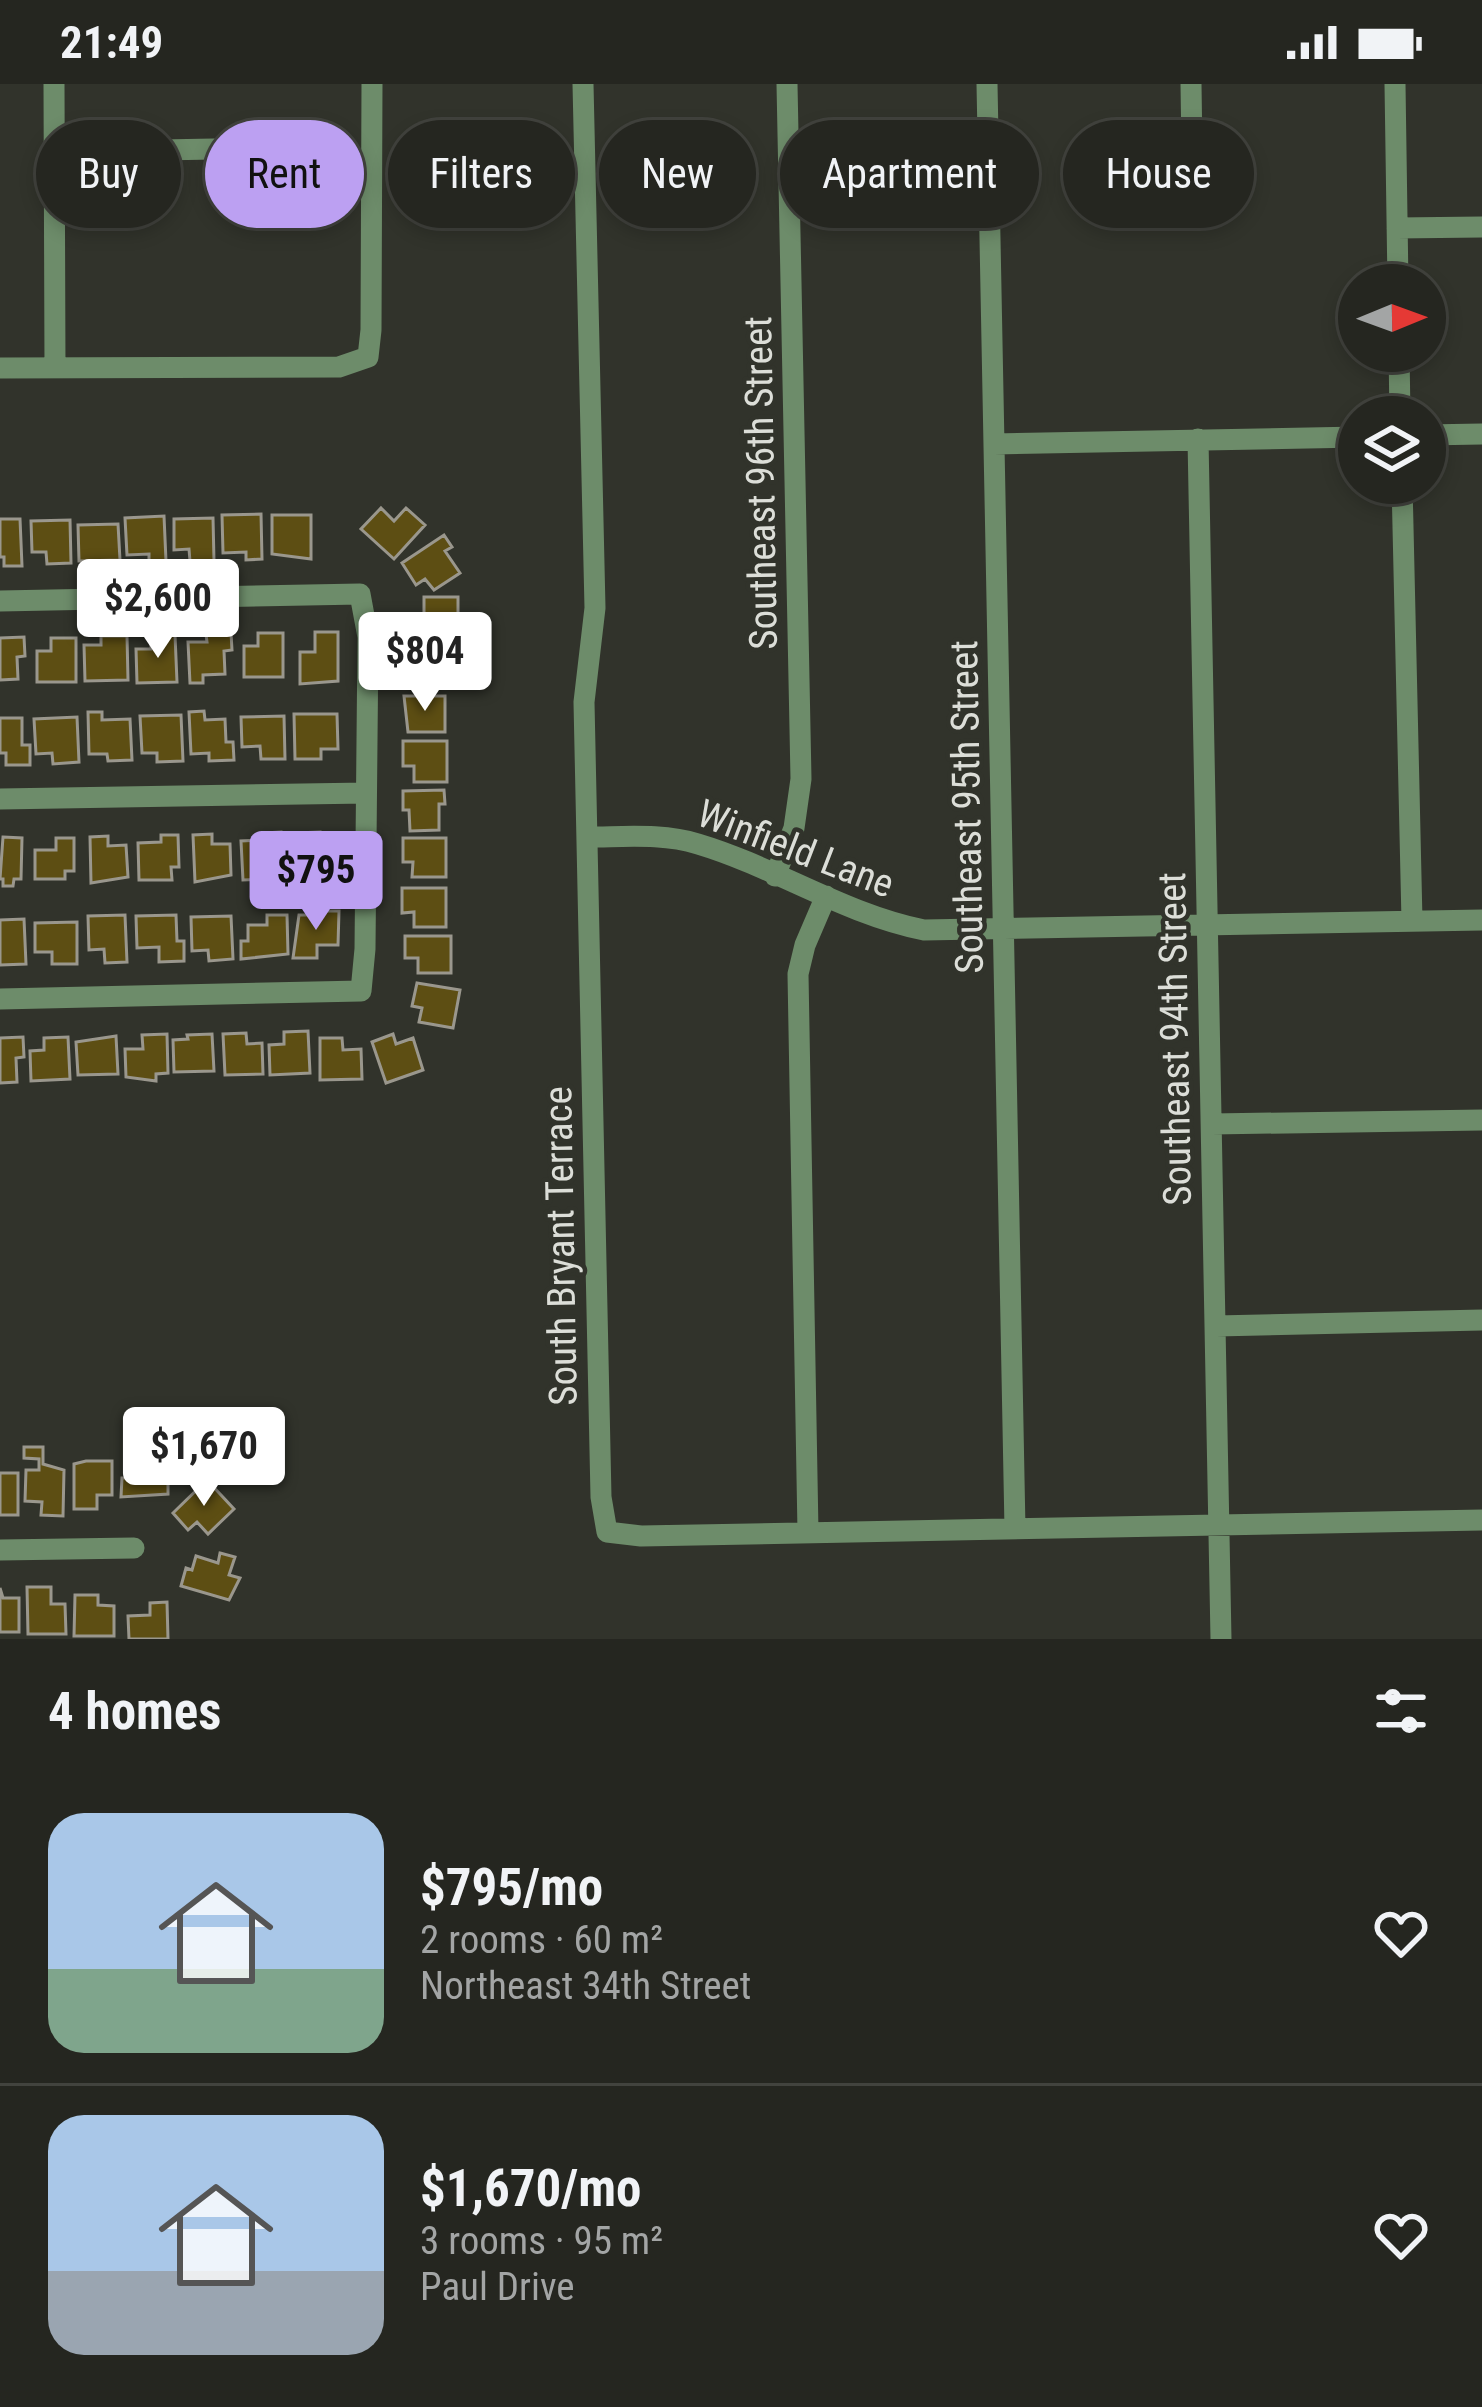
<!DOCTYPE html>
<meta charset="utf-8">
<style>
:root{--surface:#252620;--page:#31322d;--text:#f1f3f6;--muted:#a3a5a5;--line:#42433e;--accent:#bca0f2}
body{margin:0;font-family:"Roboto Condensed",sans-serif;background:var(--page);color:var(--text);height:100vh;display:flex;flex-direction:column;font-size:45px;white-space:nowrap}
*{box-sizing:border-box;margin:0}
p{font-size:39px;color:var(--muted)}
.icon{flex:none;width:66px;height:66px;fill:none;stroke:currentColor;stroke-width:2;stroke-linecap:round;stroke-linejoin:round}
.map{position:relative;height:1555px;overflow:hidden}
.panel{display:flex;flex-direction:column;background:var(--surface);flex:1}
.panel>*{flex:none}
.guide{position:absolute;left:36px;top:36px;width:1410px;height:108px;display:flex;gap:24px}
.needle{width:78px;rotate:89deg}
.fabs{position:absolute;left:1338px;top:180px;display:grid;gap:24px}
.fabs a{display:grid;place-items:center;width:108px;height:108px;border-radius:50%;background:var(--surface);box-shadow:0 6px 18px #0003,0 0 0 3px var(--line);font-size:60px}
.price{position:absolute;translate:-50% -102px;padding:0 27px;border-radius:12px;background:#fff;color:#222;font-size:39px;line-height:78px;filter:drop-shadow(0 3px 6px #0008)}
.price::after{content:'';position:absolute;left:50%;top:72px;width:36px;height:27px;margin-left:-18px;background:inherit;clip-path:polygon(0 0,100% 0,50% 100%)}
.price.on{background:var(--accent);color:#111}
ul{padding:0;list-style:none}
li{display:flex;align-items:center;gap:36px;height:300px;padding:0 48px}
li+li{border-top:3px solid var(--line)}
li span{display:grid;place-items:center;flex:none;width:336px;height:240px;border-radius:36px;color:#555}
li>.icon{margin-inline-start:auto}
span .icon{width:144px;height:144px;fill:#fffc;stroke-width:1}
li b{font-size:51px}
h2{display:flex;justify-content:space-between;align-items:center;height:144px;padding:0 48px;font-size:51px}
.tag{padding:0 42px;border-radius:54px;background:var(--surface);box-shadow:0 6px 18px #0003,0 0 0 3px var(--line);font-size:42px;line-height:108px}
.tag.on{background:var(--accent);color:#111}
.status{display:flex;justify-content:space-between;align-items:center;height:84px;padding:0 60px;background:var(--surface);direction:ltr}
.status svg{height:33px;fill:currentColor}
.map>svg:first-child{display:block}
</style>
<div class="status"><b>21:49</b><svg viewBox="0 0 49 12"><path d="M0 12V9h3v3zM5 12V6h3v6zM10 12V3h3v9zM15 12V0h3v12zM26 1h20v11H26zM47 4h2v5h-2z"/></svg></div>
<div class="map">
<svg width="1482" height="1555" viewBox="0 0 1482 1555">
<rect width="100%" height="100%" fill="#31332b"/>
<!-- building -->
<path fill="#5d4e13" stroke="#9a978d" stroke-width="3" d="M381 424 394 437 406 424 425 441 394 475 361 445Z
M261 430 262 475 246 476V468L223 469 222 431Z
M272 431H311V475L272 470Z
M164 432 166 477 149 478V470L127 471 125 434Z
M213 434 214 477H190L189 465 174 466V435Z
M0 435H20L22 482H4V473H0Z
M70 436 71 479 47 480 46 468H32L31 437Z
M118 440 120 476 79 477 78 441Z
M444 451 452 463 445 467 460 489 434 506 425 495 416 501 402 479Z
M424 513H458V555H413V530H424Z
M315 548H338V597L300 600V568H315Z
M231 549 232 566 224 567 225 590 203 591V599H190L188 558H207L206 550Z
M258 549H283V593H244V562H258Z
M175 551 177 598 137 599 136 565H151V552Z
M101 552H127L128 596 85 597 84 561H101Z
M24 553 25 572 17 573 18 595 0 596V554Z
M51 554H76V598H37V567H51Z
M404 562H438V569H454L450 603 411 602V580H404Z
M404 612H445V648H408Z
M204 627 205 636 225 635 226 658H233L234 676 209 677V669L191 670 189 628Z
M88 628H102V636L130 635 132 676 108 677 107 670H89Z
M294 630H337L338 665H321V675H295Z
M181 631 183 677 157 678V669H142L140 632Z
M284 632 285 675H261L260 662 242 663 241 633Z
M77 633 79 678 53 680 52 669 36 670 34 635Z
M0 634H22V661H30V681H6V669H0Z
M403 657H447V698H414V682H403Z
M444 706 445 720H439V746L410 747 409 726H403V707Z
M281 748 282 781 275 782V795L243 796 241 757 264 756V749Z
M320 748V760H336V793H296V749Z
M212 750V760H230L231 791 195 798 193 751Z
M161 751H178L179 783H171L172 796H139L138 759 161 758Z
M108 752V762L126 761 128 793 91 799 90 753Z
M3 753 22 754 21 795H14L13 802H3V795H0Z
M56 754H74V787H65V795H35V766H56Z
M403 754H446V793H412L413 778H403Z
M402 804H446V843H414V828L402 829Z
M317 827H339L338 861H317V874H293L299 831H317Z
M125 831 127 878 105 879 104 865 89 866 88 832Z
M176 831 177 857H184V877L159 878V863L137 864 136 832Z
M267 831H287L288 870 241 875V857H248V841H267Z
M231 832 233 875 209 877 208 866 192 867 191 833Z
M24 835 26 880 0 881V836Z
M77 838V880H52V868H35V839Z
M405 852H451V889H418V874H405Z
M417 899 460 906 453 944 419 938 422 924 412 922Z
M308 947 310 989 270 991 269 961 284 960V948Z
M246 949 247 960 262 959 263 990 225 991 223 950Z
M167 950 168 989 156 990V997L126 993 125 965H143L142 951Z
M212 950 214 987 174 988 173 956 188 955 187 951Z
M393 950 396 960 413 954 423 986 386 999 372 958Z
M116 952 118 990 78 991 76 958Z
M23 953 24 973 16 974 17 998 0 999V954Z
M68 953 70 995 31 997 30 967 44 966V954Z
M320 954H342L343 966 361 965 362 995 320 996Z
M24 1363H43V1380L64 1386 63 1432 41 1431 42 1418 25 1417 26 1386H39V1375L24 1374Z
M128 1374H168V1410L121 1413 122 1394H128Z
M86 1377H112V1411H97V1425H74V1380Z
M0 1389H18V1431H0Z
M207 1396 234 1425 208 1450 197 1438 188 1446 173 1429Z
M220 1469 235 1473 229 1491 240 1494 229 1516 181 1502 186 1484 192 1486 196 1472 218 1479Z
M27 1503H51V1520H65L66 1550H28Z
M0 1504 3 1514H19V1548H0Z
M75 1511H98V1521L114 1522V1552H74Z
M167 1518 168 1555H129L128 1532 150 1531V1519Z"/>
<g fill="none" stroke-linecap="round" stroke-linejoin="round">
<!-- minor -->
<path stroke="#6d8c6a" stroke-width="21" d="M54 0 55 284
M583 0 595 524 584 618 601 1413 607 1448 641 1452 1482 1436
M987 0 1015 1445
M1191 0 1193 135
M1395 0 1398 201
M53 68 214 65
M1397 144 1482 143
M1399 267 1400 333
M0 284 339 283 368 273 371 246 372 0
M1425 351 1482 350
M1198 355 1221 1555
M994 360 1359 353
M1402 399 1412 837
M0 517 360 510 368 553 365 865 361 907 0 915
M0 715 366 709
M587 753C624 753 663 749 698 760 775 783 844 830 924 846L1482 836
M775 792 794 744 801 695 787 0
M1212 1040 1482 1036
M1216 1242 1482 1236
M808 1448 798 890 805 861 826 812
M0 1466 134 1464"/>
</g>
<g text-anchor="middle" stroke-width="9" stroke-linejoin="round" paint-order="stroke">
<!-- street labels -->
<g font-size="39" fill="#dcded8" stroke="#31332b">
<text transform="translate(760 399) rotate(-91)" y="14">Southeast 96th Street</text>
<text transform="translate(966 723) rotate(-91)" y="14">Southeast 95th Street</text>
<text transform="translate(796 764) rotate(21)" y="14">Winfield Lane</text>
<text transform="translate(1174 955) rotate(-91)" y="14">Southeast 94th Street</text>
<text transform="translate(560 1162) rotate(-91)" y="14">South Bryant Terrace</text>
</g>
</g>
</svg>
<div class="fabs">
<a><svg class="needle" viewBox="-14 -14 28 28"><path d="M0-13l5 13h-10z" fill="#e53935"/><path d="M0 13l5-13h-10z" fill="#a3a5a5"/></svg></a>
<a><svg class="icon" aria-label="layers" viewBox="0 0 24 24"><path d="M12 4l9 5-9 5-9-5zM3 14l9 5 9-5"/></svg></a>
</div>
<b class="price" style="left:158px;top:577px">$2,600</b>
<b class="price" style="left:425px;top:630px">$804</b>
<b class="price on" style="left:316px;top:849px">$795</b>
<b class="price" style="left:204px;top:1425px">$1,670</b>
<div class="guide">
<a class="tag">Buy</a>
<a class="tag on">Rent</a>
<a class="tag">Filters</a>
<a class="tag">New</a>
<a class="tag">Apartment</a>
<a class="tag">House</a>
</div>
</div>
<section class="panel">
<h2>4 homes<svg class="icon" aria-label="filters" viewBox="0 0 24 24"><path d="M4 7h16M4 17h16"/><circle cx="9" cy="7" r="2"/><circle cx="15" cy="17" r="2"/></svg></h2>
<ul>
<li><span style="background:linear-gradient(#a9c7e8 65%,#7fa58c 0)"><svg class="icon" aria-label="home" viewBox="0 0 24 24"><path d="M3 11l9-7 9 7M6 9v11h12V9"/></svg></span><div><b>$795/mo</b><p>2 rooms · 60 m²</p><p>Northeast 34th Street</p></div><svg class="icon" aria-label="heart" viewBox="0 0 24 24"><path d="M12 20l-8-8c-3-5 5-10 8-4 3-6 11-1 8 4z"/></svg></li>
<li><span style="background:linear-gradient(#a9c7e8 65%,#9aa5b1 0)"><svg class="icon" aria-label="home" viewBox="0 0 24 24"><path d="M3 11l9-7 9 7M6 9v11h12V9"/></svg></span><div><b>$1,670/mo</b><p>3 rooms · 95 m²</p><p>Paul Drive</p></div><svg class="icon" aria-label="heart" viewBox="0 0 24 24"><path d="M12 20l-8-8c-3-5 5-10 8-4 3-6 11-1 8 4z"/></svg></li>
</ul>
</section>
